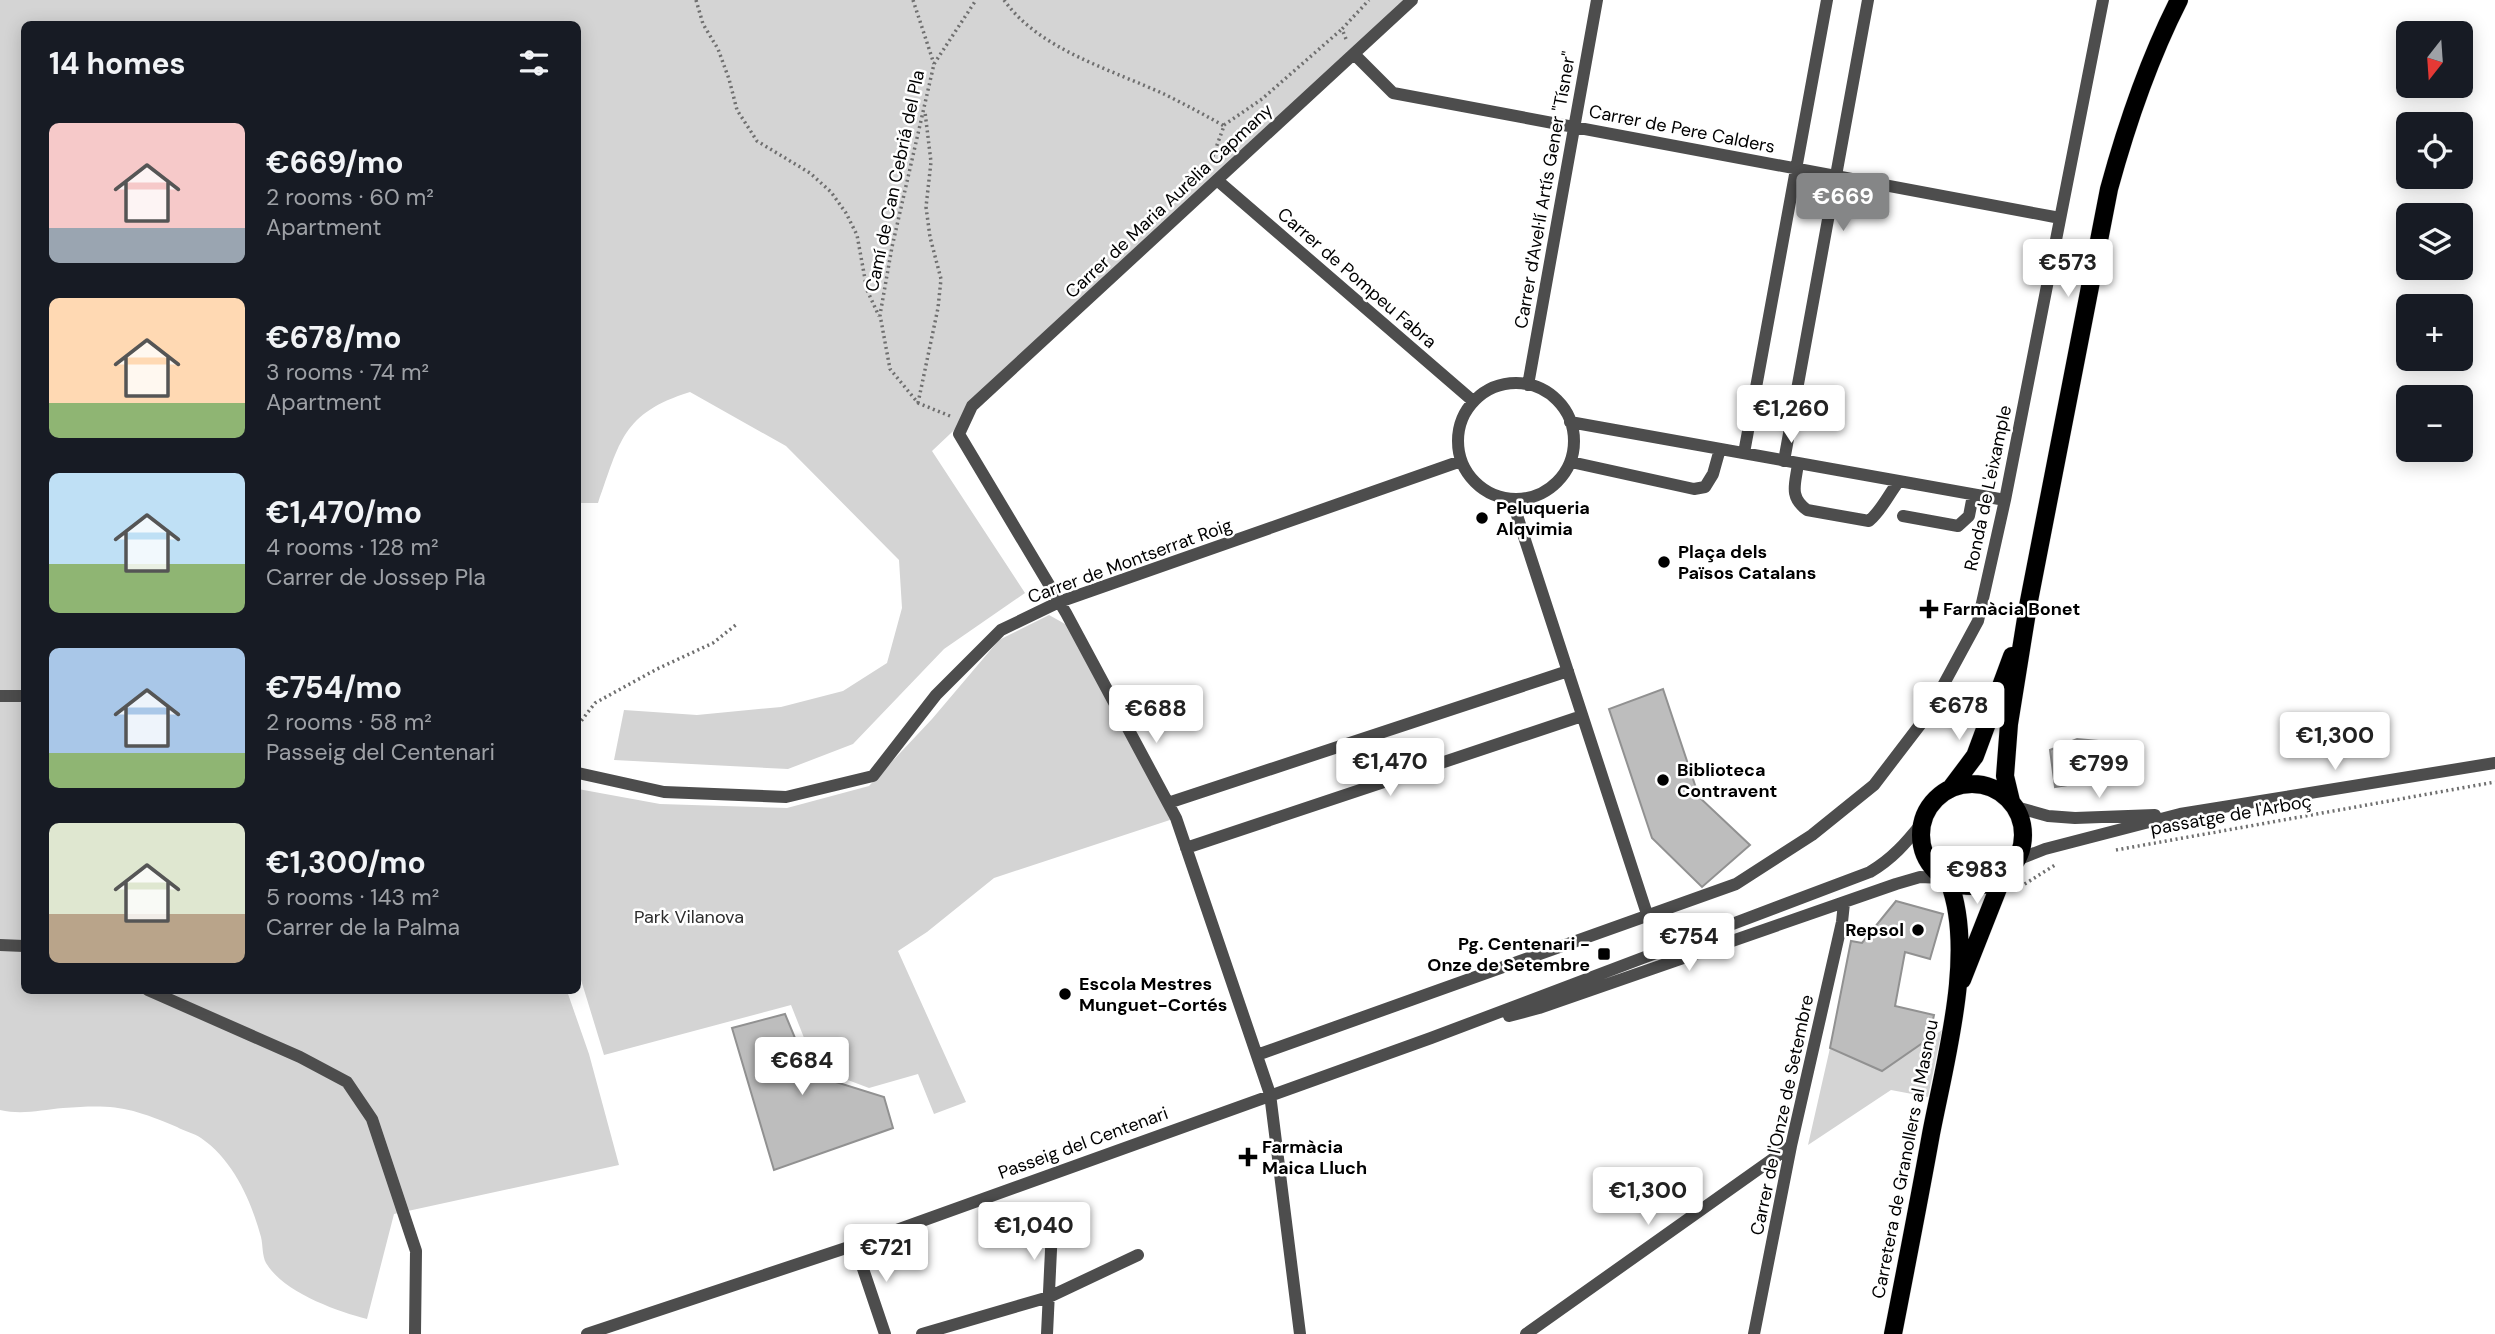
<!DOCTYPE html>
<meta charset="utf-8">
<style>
:root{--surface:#171b24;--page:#242831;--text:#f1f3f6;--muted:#9ea1a6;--accent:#858687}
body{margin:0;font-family:"DM Sans",sans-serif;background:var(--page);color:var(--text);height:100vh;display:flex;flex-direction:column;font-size:26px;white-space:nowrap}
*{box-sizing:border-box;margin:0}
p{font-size:23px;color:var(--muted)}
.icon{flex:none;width:38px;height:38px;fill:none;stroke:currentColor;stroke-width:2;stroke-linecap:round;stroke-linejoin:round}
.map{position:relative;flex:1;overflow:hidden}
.panel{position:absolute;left:21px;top:21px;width:560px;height:973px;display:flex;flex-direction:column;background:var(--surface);border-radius:10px;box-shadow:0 4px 18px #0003}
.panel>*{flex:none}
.needle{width:46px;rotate:197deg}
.tools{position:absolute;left:2396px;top:21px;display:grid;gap:14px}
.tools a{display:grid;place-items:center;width:77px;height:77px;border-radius:10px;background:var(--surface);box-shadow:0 4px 18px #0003;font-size:35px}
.price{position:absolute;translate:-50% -60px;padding:0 16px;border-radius:7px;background:#fff;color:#222;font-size:23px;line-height:46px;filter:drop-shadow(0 2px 4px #0008)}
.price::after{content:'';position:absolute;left:50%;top:42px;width:21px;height:16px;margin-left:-10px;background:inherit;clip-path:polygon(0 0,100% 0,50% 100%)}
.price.selected{background:var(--accent);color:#fff}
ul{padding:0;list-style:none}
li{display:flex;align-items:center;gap:21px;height:175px;padding:0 28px}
li span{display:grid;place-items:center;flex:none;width:196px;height:140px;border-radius:10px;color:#555}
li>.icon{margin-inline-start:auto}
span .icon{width:84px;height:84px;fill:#fffc;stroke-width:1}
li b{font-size:30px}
h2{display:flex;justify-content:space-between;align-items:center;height:84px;padding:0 28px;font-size:30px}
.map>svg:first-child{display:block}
</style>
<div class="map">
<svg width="2495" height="1334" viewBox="0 0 2495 1334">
<rect width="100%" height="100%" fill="#fff"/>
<!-- green -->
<path fill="#d4d4d4" d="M0 0H1410L932 451 1025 593 944 649 853 744 788 769 614 760 624 710 697 715 781 707 843 691 887 663 902 608 899 560 786 446 690 392C622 413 620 442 598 503H578V24H24V990L567 991 589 1054 619 1165 394 1214 367 1319C336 1311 283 1292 266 1263 262 1256 263 1245 261 1237 251 1200 233 1160 201 1138 194 1133 184 1131 177 1127 130 1107 114 1104 63 1108 41 1110 22 1115 0 1110Z
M1049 615 1074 629 1176 818 994 878 927 932 898 951 966 1102 934 1114 918 1074 869 1088 816 1068 791 1005 604 1055 578 970V789L660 804 787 808 869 786 932 719 999 640Z
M1942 1030 1928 1097 1891 1090 1808 1145 1830 1048 1882 1071Z"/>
<!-- building -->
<path fill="#bdbdbd" stroke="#919191" stroke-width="2" d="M1663 689 1699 797 1750 845 1702 887 1652 838 1609 709Z
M2077 739 2109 742 2115 777 2055 787 2050 750Z
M1896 901 1943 914 1930 959 1905 952 1895 1006 1934 1015 1932 1024 1934 1035 1882 1071 1830 1048 1851 941 1862 943Z
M785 1014 810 1074 884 1097 893 1128 774 1170 732 1028Z"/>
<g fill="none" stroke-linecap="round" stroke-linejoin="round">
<!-- major casing -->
<g stroke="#dbdbdb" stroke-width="19">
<path id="major" d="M1921 835a51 51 0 1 1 102 0a51 51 0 1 1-102 0Z
M1951 788 1975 756 2012 656
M2011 801 2005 776 2009 724 2028 606 2109 189C2127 123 2148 61 2179 0
M1962 980 2003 876
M1893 1334C1906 1267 1919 1201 1931 1134 1945 1061 1976 952 1949 882"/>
</g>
<!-- path -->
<path stroke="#6f6f6f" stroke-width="3.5" stroke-dasharray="2 3.5" stroke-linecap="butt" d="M696 0 703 24 718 49 729 79 737 110 757 141 810 173 831 192 846 213 857 235 867 290 879 316
M913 0 934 64
M1004 0C1039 50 1113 70 1166 95 1186 105 1205 115 1224 126L1213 156 1204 167
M1346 39 1342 29 1369 0
M1224 125 1262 99 1342 29
M918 403 938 308 941 279 930 237 926 207 931 162 925 112
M950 416 918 403 890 369 880 315 892 247 934 64 976 0
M578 725 595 703 657 669 713 643 737 624
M2116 850 2495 782
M2020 887 2055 865"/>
<!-- minor -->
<path stroke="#4d4d4d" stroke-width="12" d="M1354 54 1393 93 2060 218
M1217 180 1473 401
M1458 441a58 58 0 1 1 116 0a58 58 0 1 1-116 0Z
M1528 385 1597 0
M1570 422 2005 500
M1744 453 1827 0
M1784 461 1868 0
M1571 462 1694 489 1705 487 1713 474 1720 449
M1798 463C1796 483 1788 496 1807 510L1869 521C1882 510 1888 495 1899 481
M1512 500 1647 914
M1903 516 1958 526 1969 516 1973 495
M0 696H24
M578 773 664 792 786 797 873 776 936 695 1001 630 1059 602 1461 461
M1168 803 1568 671
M2016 807 2048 816 2075 818 2155 815
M1186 848 1582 716
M2017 860 2045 849 2180 814 2495 763
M0 945 24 946
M148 990 300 1057 347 1082 372 1119 416 1251 415 1334
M1509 1016 1539 1008 1896 884 1920 877 1943 878
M1257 1055 1736 884 1812 835 1874 785 1926 717 1978 621 2005 500 2103 0
M855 1245 885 1334
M587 1334 855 1245 1431 1038 1870 872C1892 859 1906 843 1922 823
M922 1334 1049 1297 1138 1255
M1047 1334 1052 1229
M1300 1334 1270 1094 1176 818 1066 613 959 434 972 406 1412 0
M1526 1334 1791 1146
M1754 1334 1791 1146 1842 922 1844 903"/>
<!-- major -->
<use href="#major" stroke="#000" stroke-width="18"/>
</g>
<!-- markers -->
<g fill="#000" stroke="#fff" stroke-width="2.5">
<circle cx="1482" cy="518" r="7"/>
<circle cx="1664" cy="562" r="7"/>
<path d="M1925.5 598.5h7v7h7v7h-7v7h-7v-7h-7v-7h7z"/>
<circle cx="1663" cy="780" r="7"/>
<circle cx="1918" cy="930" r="7"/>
<rect x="1597" y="947" width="14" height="14" rx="3.5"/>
<circle cx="1065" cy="994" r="7"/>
<path d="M1244.5 1146.5h7v7h7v7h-7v7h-7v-7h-7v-7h7z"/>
</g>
<g text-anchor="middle" stroke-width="5" stroke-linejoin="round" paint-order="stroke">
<!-- street labels -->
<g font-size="18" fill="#000" stroke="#fff">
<text transform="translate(1682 129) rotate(11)" y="6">Carrer de Pere Calders</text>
<text transform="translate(895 181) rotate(-78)" y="6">Camí de Can Cebriá del Pla</text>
<text transform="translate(1545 190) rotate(-80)" y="6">Carrer d'Avel·lí Artís Gener "Tísner"</text>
<text transform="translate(1169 201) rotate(-43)" y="6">Carrer de Maria Aurèlia Capmany</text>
<text transform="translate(1357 278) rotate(41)" y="6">Carrer de Pompeu Fabra</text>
<text transform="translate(1988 488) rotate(-78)" y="6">Ronda de L'eixample</text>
<text transform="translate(1130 561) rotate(-20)" y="6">Carrer de Montserrat Roig</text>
<text transform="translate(2231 815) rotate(-10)" y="6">passatge de l'Arboç</text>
<text transform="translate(1782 1115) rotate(-78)" y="6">Carrer de l'Onze de Setembre</text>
<text transform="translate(1083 1143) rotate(-20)" y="6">Passeig del Centenari</text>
<text transform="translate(1905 1159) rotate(-79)" y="6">Carretera de Granollers al Masnou</text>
</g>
<!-- poi labels -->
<g font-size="18" font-weight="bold" fill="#000" stroke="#fff" text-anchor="start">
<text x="1496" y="514">Peluqueria<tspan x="1496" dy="21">Alqvimia</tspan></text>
<text x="1678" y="558">Plaça dels<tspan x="1678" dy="21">Països Catalans</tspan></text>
<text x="1943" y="615">Farmàcia Bonet</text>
<text x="1677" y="776">Biblioteca<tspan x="1677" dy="21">Contravent</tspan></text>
<text x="1904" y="936" text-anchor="end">Repsol</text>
<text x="1590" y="950" text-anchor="end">Pg. Centenari -<tspan x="1590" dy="21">Onze de Setembre</tspan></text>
<text x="1079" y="990">Escola Mestres<tspan x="1079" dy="21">Munguet-Cortés</tspan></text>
<text x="1262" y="1153">Farmàcia<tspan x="1262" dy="21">Maica Lluch</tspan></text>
</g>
<!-- park labels -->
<g font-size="18" fill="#2b2b2b" stroke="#fff">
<text x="689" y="923">Park Vilanova</text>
</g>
</g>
</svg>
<div class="tools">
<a><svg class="needle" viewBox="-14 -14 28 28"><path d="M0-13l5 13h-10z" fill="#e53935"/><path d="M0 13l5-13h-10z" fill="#9ea1a6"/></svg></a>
<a><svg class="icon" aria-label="locate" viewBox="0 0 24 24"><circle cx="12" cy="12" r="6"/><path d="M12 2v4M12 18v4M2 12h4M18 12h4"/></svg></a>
<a><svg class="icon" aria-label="layers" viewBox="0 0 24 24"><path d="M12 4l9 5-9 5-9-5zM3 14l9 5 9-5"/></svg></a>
<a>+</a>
<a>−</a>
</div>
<b class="price selected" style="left:1843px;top:233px">€669</b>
<b class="price" style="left:2068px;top:299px">€573</b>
<b class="price" style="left:1791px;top:445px">€1,260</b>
<b class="price" style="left:1959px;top:742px">€678</b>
<b class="price" style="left:1156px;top:745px">€688</b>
<b class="price" style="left:2335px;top:772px">€1,300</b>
<b class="price" style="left:1390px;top:798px">€1,470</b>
<b class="price" style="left:2099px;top:800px">€799</b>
<b class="price" style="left:1977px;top:906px">€983</b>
<b class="price" style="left:1689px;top:973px">€754</b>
<b class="price" style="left:802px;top:1097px">€684</b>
<b class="price" style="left:1648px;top:1227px">€1,300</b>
<b class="price" style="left:1034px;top:1262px">€1,040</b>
<b class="price" style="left:886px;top:1284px">€721</b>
<section class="panel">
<h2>14 homes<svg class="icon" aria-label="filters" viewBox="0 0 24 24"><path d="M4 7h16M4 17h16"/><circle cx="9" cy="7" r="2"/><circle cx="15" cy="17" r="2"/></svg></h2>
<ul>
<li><span style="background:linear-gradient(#f6c9c9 75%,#9aa5b1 0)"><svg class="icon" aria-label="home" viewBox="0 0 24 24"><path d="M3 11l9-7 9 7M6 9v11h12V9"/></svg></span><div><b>€669/mo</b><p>2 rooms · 60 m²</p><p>Apartment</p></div></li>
<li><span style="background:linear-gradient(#ffd9b3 75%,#8fb573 0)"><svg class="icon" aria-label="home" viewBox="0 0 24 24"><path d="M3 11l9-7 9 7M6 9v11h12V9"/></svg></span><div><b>€678/mo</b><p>3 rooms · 74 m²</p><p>Apartment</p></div></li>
<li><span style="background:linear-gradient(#bfe0f5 65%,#8fb573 0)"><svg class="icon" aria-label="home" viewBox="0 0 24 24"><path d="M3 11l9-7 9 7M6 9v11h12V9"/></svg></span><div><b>€1,470/mo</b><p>4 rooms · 128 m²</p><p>Carrer de Jossep Pla</p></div></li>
<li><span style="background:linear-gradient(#a9c7e8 75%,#8fb573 0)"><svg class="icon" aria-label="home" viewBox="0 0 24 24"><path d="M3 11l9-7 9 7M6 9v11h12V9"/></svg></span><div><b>€754/mo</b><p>2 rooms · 58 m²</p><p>Passeig del Centenari</p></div></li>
<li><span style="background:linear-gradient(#dfe7d0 65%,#b9a48a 0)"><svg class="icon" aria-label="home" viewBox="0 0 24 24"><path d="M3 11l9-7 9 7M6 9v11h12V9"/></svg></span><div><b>€1,300/mo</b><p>5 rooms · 143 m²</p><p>Carrer de la Palma</p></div></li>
</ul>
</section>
</div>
